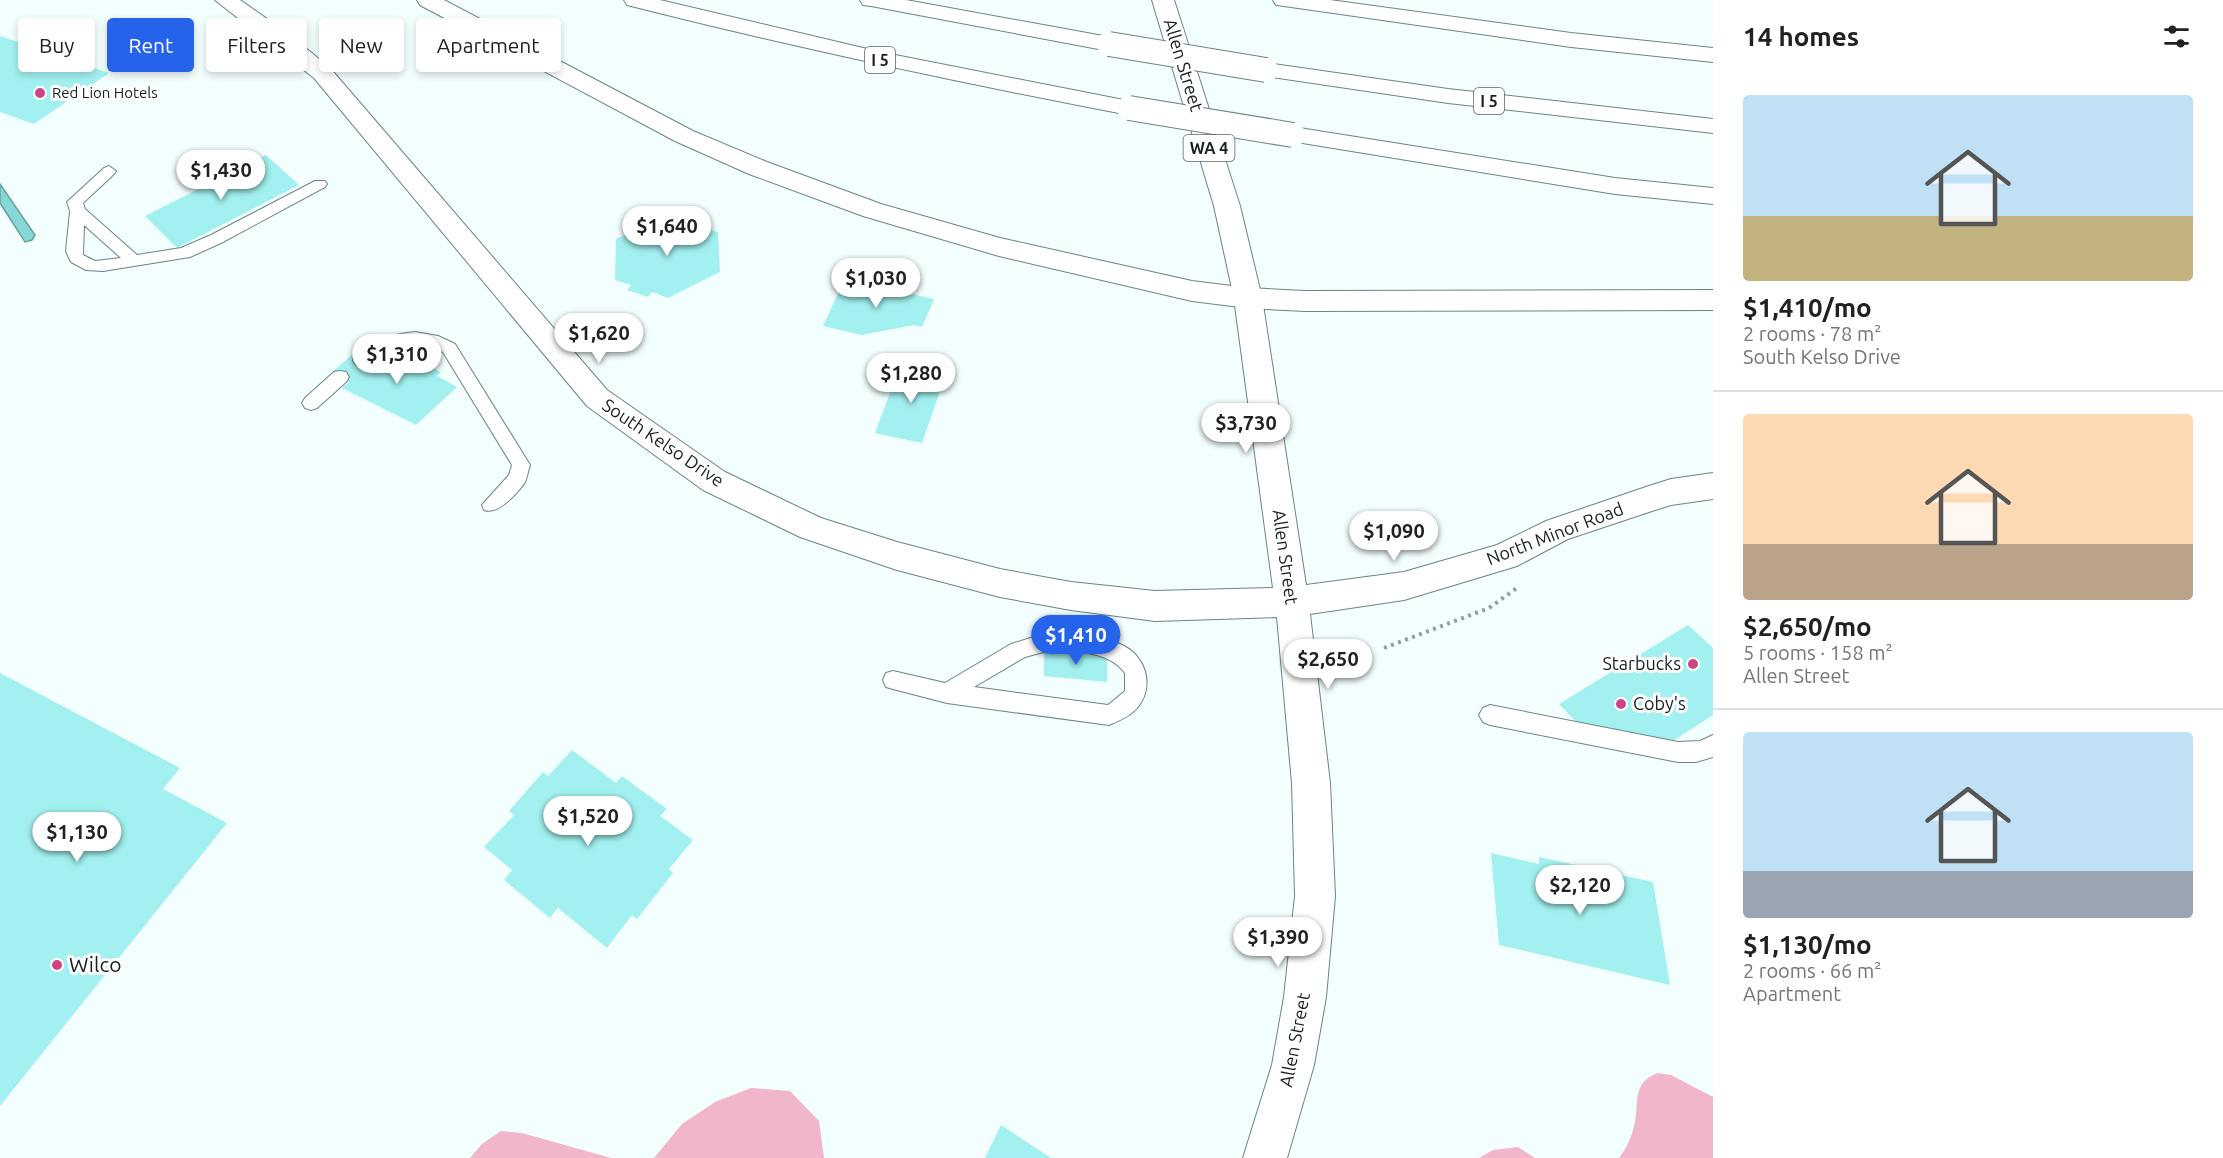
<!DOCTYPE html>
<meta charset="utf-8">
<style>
:root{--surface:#fff;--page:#f6f6f6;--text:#202124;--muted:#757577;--line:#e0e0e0;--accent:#2563eb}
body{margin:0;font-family:Ubuntu,sans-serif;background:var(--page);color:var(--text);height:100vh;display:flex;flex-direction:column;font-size:22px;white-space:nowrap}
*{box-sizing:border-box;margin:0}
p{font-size:20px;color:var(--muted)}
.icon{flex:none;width:33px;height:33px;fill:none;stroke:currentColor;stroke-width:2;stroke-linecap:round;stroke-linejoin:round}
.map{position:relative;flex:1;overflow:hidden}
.panel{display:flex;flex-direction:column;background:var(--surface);width:510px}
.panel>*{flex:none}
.banner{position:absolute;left:18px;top:18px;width:570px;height:54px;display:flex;gap:12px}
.price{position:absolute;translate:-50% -51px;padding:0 14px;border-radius:21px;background:#fff;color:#222;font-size:20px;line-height:39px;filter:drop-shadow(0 2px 3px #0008)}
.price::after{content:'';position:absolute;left:50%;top:36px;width:18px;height:14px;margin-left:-9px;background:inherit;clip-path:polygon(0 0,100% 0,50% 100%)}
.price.current{background:var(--accent);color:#fff}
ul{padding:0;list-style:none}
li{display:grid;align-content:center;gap:12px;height:318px;padding:0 30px}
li+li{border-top:2px solid var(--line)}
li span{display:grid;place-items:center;height:186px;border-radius:6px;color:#555}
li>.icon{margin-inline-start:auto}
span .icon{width:108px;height:108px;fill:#fffc;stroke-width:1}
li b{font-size:26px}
h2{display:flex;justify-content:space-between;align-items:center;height:72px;padding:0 30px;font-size:26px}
.tag{padding:0 21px;border-radius:6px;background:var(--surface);box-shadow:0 3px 9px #0003;font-size:21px;line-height:54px}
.tag.current{background:var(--accent);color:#fff}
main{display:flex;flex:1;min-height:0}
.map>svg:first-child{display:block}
</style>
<main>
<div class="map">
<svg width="1713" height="1158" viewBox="0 0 1713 1158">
<rect width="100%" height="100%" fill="#f3fefe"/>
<!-- green -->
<path fill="#f1b5cc" d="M1658 1073 1671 1075 1713 1097V1158H1619C1626 1149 1631 1138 1634 1127 1640 1105 1630 1083 1658 1073Z
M751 1088 790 1091 819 1121 824 1158H654L682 1124 715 1102Z
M501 1131 522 1133 611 1158H470L482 1144Z
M1518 1147 1535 1158H1479L1493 1150Z"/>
<!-- water -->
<path fill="#88d7d7" stroke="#66a0a0" stroke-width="1.5" d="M0 184 35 235 32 240 25 242 0 203Z"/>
<!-- building -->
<path fill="#a2f1f0" d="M0 36 109 73 34 124 0 112Z
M266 155 299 185 177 248 145 216Z
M667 216 718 232 720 272 668 298 652 292 648 297 627 290 631 285 615 280 616 239Z
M845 279 934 299 922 327 914 325 862 335 823 326Z
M398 349 402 352 405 349 425 359 421 362 441 372 437 376 457 387 416 425 342 388 349 382 332 372 352 355 376 368Z
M901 364 946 374 922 443 875 433Z
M1688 625 1713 648V715L1673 741 1580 726 1559 704Z
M1044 650 1107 656V682L1044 676Z
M0 673 180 768 163 789 227 823 0 1106Z
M572 750 616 783 622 776 667 809 660 816 693 840 669 869 673 873 637 919 632 915 607 948 558 908 550 918 504 880 512 870 484 847 514 815 509 811 543 772 548 776Z
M1491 853 1539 864V857L1653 882 1670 985 1499 945Z
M1001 1125 1051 1158H985Z"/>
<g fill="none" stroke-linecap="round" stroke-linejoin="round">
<!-- lane casing -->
<g stroke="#6b8484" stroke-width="2">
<path id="lane" d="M109 166 116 171 114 174 83 203 85 209 137 255 181 248 211 235 315 181H325L327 184 325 187 221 243 190 257 103 271 86 270 71 262 69 258 66 251 70 211 67 202 104 168ZM84 225 121 258 95 261 83 255Z
M415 332 438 336 455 344 530 465C528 471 527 479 524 484 515 495 498 515 484 510L482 505 509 475 512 465 443 352C420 341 400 343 378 357 372 360 368 364 361 366L355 364 353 360C363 341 395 334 415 332Z
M340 371 346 372 349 377 346 382 317 408 311 410 305 408 302 403 305 398 334 372Z
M1047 633C1072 633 1102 634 1124 646 1149 659 1155 693 1133 712 1126 718 1118 721 1109 725L947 703 893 689 886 687 883 680 886 673 893 671 945 683 1011 644ZM1047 651C1074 651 1108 650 1125 673V691L1108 705 974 687 1025 657Z
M1490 705 1678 742 1700 741 1713 735V757L1696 762H1678L1490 725 1483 722 1479 715 1483 708Z"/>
</g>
<!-- secondary casing -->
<g stroke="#6b8484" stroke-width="2">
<path id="secondary" d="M215 0H240L290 35 330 68 607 390 725 472 821 518 897 542 1000 569 1071 582 1155 591 1273 588 1234 298 1238 291 1248 288 1258 291 1262 298 1306 585 1404 572 1497 545 1546 521 1649 486 1671 479 1713 473V499L1671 505 1652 511 1568 539 1517 566 1404 600 1310 614 1330 783 1335 896 1326 997 1314 1065 1287 1158H1243L1272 1065 1284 997 1295 896 1292 783 1277 617 1155 621 1071 610 1000 597 897 570 800 537 703 490 587 406 314 78Z"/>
</g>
<!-- primary casing -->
<g stroke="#6b8484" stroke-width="2">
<path id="primary" d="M1152 0H1174L1240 206 1262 298 1258 305 1248 308 1238 305 1234 298 1214 206Z"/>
</g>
<!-- highway casing -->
<g stroke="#6b8484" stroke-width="2">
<path id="highway" d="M417 0H444L693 131 767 162 881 204 1000 238 1192 281 1248 288 1305 291 1713 290V310L1305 311 1248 308 1192 301 999 256 863 216 749 174 675 141 420 5Z
M624 0H660L880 52 1129 101 1137 103 1141 108 1137 113 1129 115C961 83 793 47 627 5Z
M860 0H906L1109 37 1117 39 1120 44 1117 49 1109 51 871 6 863 5Z
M1273 0H1330L1571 33 1713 48V62L1571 47 1284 6 1276 5Z
M1266 63 1448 89 1713 119V133L1448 103 1258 75 1255 70 1258 65Z
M1293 127 1615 178 1713 188V204L1615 194 1284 140 1281 135 1284 130Z"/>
</g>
<!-- path -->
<path stroke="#949e9e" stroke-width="4" stroke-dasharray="3 4.5" stroke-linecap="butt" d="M1384 648 1489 608 1517 588"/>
<!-- lane -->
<use href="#lane" fill="#fff" fill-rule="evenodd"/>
<!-- secondary -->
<use href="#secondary" fill="#fff" fill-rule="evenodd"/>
<!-- primary -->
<use href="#primary" fill="#fff" fill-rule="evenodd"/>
<!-- highway -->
<use href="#highway" fill="#fff" fill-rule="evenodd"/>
<!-- highway-bridge casing -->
<g stroke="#6b8484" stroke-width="26" stroke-linecap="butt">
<path id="highway-bridge" d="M1109 44 1266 70
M1129 108 1293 135"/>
</g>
<!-- highway-bridge -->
<use href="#highway-bridge" stroke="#fff" stroke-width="24"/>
</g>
<!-- markers -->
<g fill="#cb4485" stroke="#fff" stroke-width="2">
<circle cx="40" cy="93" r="6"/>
<circle cx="1693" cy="664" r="6"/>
<circle cx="1621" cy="704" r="6"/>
<circle cx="57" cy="965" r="6"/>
</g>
<g text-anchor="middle" stroke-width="6" stroke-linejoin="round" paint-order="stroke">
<!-- far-poi labels -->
<g font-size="15" fill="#162020" stroke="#fff" text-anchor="start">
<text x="52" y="98">Red Lion Hotels</text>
</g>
<!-- shield labels -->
<g fill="#fff" stroke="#5c6363" stroke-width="1.5">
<rect x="865" y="47" width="30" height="26" rx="4.5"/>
<rect x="1474" y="88" width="30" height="26" rx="4.5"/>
<rect x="1183.5" y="135" width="51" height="26" rx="4.5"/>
</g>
<g font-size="16" font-weight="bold" fill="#162020">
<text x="880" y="66">I 5</text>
<text x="1489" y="107">I 5</text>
<text x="1209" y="154">WA 4</text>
</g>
<!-- street labels -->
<g font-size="18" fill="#162020" stroke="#fff">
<text transform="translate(1183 65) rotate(73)" y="6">Allen Street</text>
<text transform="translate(663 443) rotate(34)" y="6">South Kelso Drive</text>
<text transform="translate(1555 534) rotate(-21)" y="6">North Minor Road</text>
<text transform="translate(1285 557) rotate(82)" y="6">Allen Street</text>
<text transform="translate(1295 1040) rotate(-79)" y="6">Allen Street</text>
</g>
<!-- poi labels -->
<g font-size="18" fill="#162020" stroke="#fff" text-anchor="end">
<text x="1681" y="670">Starbucks</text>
<text x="1633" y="710" text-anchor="start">Coby's</text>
</g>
<!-- near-poi labels -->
<g font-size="21" fill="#162020" stroke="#fff" text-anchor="start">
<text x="69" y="972">Wilco</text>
</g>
</g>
</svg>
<b class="price" style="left:221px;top:201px">$1,430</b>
<b class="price" style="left:667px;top:257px">$1,640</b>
<b class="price" style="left:876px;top:309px">$1,030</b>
<b class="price" style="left:599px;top:364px">$1,620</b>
<b class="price" style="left:397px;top:385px">$1,310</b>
<b class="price" style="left:911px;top:404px">$1,280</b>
<b class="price" style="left:1246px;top:454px">$3,730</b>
<b class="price" style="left:1394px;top:562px">$1,090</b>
<b class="price current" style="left:1076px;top:666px">$1,410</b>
<b class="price" style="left:1328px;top:690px">$2,650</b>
<b class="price" style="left:588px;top:847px">$1,520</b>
<b class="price" style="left:77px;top:863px">$1,130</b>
<b class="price" style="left:1580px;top:916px">$2,120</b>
<b class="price" style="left:1278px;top:968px">$1,390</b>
<div class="banner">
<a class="tag">Buy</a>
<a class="tag current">Rent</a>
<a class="tag">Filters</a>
<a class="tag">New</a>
<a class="tag">Apartment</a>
</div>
</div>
<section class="panel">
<h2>14 homes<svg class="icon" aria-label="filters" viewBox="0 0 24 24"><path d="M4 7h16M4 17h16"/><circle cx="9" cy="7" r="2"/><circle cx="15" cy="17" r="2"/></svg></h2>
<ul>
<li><span style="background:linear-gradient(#bfe0f5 65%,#c2b280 0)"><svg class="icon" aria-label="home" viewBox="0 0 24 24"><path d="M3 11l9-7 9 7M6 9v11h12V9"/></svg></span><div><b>$1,410/mo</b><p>2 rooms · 78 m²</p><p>South Kelso Drive</p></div></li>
<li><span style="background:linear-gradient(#ffd9b3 70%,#b9a48a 0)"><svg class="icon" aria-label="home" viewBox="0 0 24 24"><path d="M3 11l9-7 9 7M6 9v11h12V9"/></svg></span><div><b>$2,650/mo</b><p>5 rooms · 158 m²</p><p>Allen Street</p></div></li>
<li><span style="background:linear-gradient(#bfe0f5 75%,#9aa5b1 0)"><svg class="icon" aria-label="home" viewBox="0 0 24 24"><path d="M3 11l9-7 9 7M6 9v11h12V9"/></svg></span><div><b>$1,130/mo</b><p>2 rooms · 66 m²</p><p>Apartment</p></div></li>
</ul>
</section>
</main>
